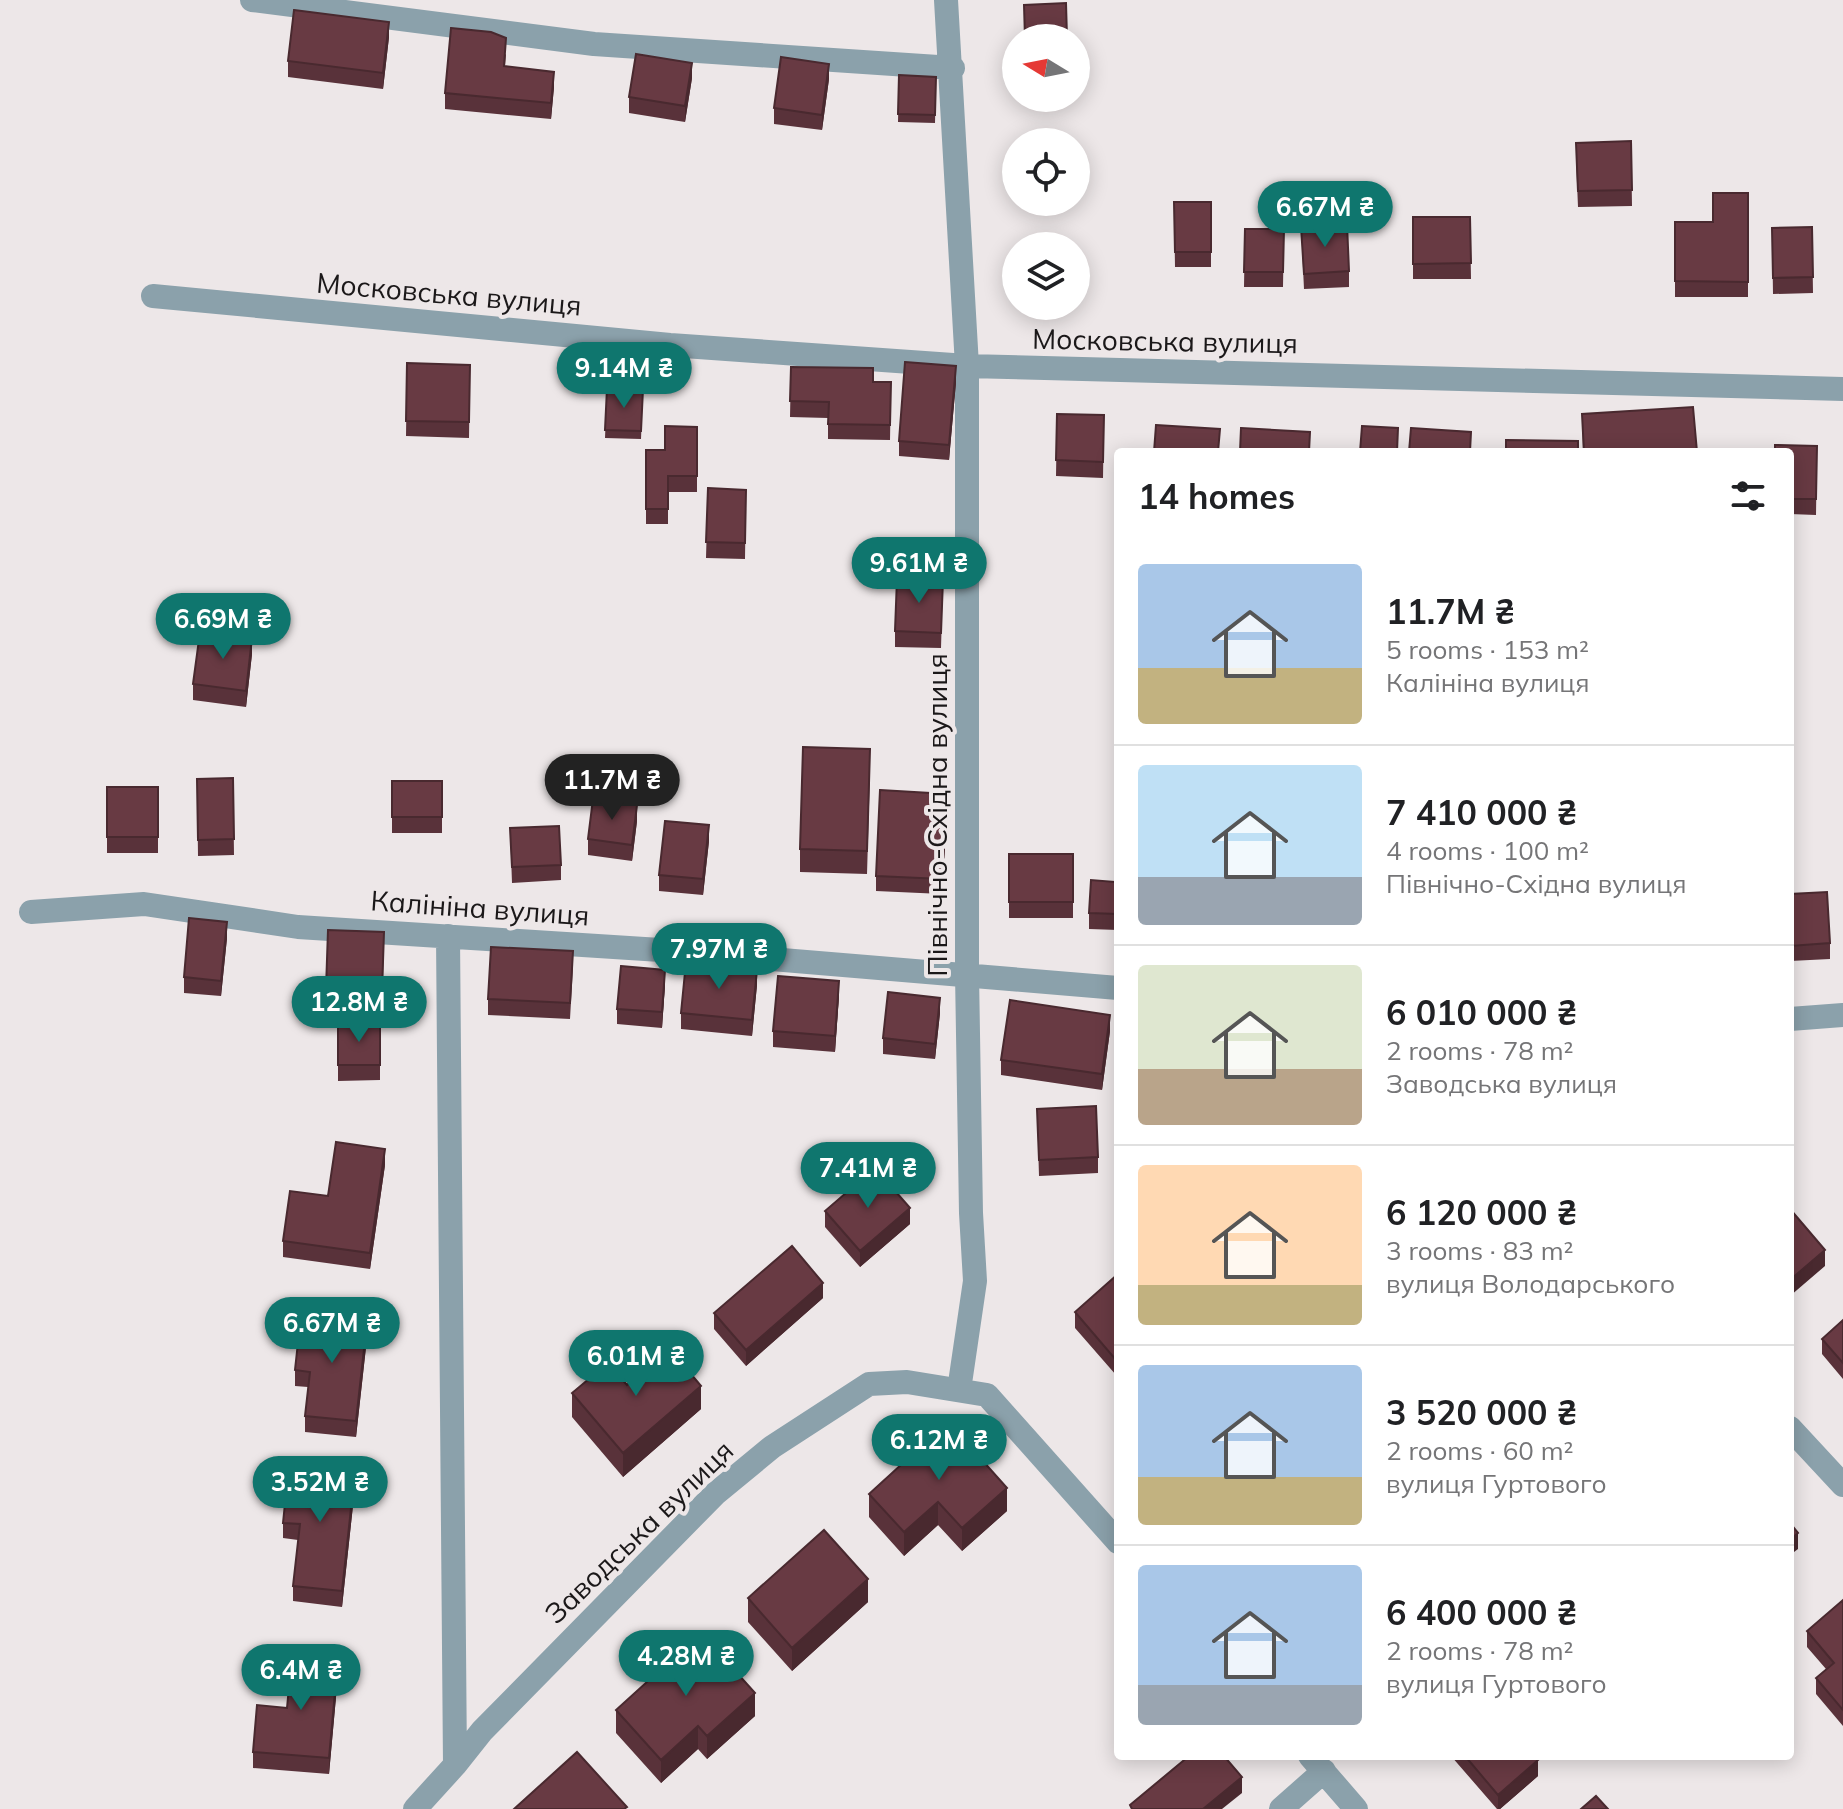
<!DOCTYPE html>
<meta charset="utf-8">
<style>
:root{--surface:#fff;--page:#f6f6f6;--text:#202124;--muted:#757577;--line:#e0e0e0;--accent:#0f766e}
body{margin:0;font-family:Mulish,sans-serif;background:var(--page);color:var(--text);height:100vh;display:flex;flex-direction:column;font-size:30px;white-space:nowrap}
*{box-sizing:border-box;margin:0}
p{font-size:26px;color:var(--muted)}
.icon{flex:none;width:44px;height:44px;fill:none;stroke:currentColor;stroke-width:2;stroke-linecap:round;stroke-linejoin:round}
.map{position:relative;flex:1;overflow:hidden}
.side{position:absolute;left:1114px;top:448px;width:680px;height:1312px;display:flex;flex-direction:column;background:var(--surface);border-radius:8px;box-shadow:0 4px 20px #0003}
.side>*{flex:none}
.needle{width:52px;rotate:280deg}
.buttons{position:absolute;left:1002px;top:24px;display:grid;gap:16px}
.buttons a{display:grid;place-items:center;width:88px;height:88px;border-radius:50%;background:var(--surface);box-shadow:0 4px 20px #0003;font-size:40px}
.price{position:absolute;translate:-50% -68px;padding:0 18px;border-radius:28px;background:var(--accent);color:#fff;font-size:26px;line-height:52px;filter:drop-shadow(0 2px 4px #0008)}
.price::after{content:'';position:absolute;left:50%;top:48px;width:24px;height:18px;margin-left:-12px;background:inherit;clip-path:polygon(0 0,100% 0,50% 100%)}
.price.active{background:#222;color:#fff}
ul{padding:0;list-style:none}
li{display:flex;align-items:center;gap:24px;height:200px;padding:0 24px}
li+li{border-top:2px solid var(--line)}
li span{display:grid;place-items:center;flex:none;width:224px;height:160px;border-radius:8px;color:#555}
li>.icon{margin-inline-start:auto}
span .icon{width:96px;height:96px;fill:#fffc;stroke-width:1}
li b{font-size:34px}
h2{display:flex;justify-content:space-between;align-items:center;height:96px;padding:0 24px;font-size:34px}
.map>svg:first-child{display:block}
</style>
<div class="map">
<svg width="1843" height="1809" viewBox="0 0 1843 1809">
<rect width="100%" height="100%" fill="#ede7e8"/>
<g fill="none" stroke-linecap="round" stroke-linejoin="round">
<!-- street -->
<path stroke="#8ba1ab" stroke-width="24" d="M252 0 594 44 953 68
M946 0 967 366V974L971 1213 975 1281 959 1390
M153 296 670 345 967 366 1843 389
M31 912 144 904 298 927 676 951 1118 988
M1790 1019 1843 1015
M1790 1428 1843 1485
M1310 1756 1356 1809
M455 1765 482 1731 715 1494 772 1447 869 1384 907 1382 987 1395 1118 1542
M415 1809 455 1765 448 936
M1281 1809 1324 1771"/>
</g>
<!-- wall -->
<path fill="#59323a" d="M389 37 383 89 288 77V61Z
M506 54 505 66 554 87 551 119 445 109V93Z
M899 75 936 77 935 123 898 122Z
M692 78 685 122 629 113V97Z
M829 79 822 130 774 124V108Z
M1631 141 1632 206 1578 207 1576 159Z
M1748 193V297H1675V222H1713Z
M1174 202H1211V267H1175Z
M1413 217H1470L1471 279H1413Z
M1301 226 1349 271V287L1304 289Z
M1812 227 1813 293 1773 294 1772 228Z
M1245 229H1284L1283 287H1244Z
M407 363 470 365 469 438 406 436Z
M791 367 873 382H891L890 440 828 439V418L790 417Z
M956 382 949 460 899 456V441Z
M607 388 643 389 641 439 605 438Z
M1057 414 1104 415 1103 478 1056 476Z
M1582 414 1697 452H1583Z
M697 427V492H668V524H646V450H665Z
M1817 446 1816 515 1790 514V452Z
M708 488 746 490 745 559 706 558Z
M943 579 941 648 895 647V631Z
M252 654 246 707 193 700V684Z
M870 772 867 874 800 872V849Z
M233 778 234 855 198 856 197 779Z
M392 781H442V833H392Z
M107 787H158V853H107Z
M947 809 942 894 876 891V876Z
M637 821 632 861 588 855V839Z
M510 828 561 865V880L512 883Z
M1118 833V930L1089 929V913L1115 882Z
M709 841 703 895 659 891V875Z
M1009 854H1073V918H1009Z
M1790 894 1830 943V959L1790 961Z
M227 938 221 996 184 993V977Z
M384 948 382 1007 326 1005V989Z
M573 967 570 1019 488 1015V999Z
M665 985 662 1028 617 1024V1009Z
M757 985 752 1036 681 1029V1013Z
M839 996 835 1052 773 1047V1031Z
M940 1013 935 1059 883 1054V1038Z
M338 1023H380V1080L338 1081Z
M1110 1031 1102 1090 1001 1075V1060Z
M1037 1109 1098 1157V1173L1039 1176Z
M385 1165 370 1269 283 1257V1241L328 1196Z
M825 1211 910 1224 860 1267 825 1227Z
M1118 1274V1374L1116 1375 1075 1328V1312Z
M823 1298 746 1366 714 1329V1313Z
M1843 1320V1379L1822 1354V1339Z
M367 1338 356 1437 305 1432V1416L308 1387 295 1386V1370Z
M627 1385 701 1409 623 1477 572 1417V1393Z
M355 1487 342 1607 293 1601V1586L298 1540 283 1538V1523Z
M869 1494 1007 1511 962 1551 938 1525 904 1556 869 1517Z
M748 1598 868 1602 792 1671 748 1622Z
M1843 1600V1726L1816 1694V1678L1826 1669 1807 1647V1631Z
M338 1675 329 1774 253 1768V1752L287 1708Z
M616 1710 755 1716 707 1759 698 1749 661 1783 616 1733Z
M1451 1756H1534L1538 1776 1500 1809H1497Z"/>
<!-- shaded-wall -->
<path fill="#49292f" d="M389 22V37L383 89V73Z
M692 63V78L685 122V106Z
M829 64V79L822 130V115Z
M554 72V87L551 119V103Z
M956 366V382L949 460V445Z
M252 638V654L246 707V691Z
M947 794V809L942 894V879Z
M637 805V821L632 861V845Z
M709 825V841L703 895V879Z
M227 922V938L221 996V981Z
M665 970V985L662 1028V1012Z
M757 970V985L752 1036V1020Z
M839 981V996L835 1052V1036Z
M940 998V1013L935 1059V1044Z
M1110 1015V1031L1102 1090V1074Z
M385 1149V1165L370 1269V1253Z
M910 1208V1224L860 1267V1251Z
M1825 1250V1266L1790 1296V1280Z
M823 1283V1298L746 1366V1350Z
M367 1322V1338L356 1437V1421Z
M1118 1358V1374L1116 1375V1360Z
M701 1386V1409L623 1477V1453Z
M355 1472V1487L342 1607V1591Z
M1007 1488V1511L962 1551V1528Z
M938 1502V1525L904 1556V1532Z
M1798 1533V1549L1790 1555V1540Z
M868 1579V1602L792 1671V1648Z
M338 1659V1675L329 1774V1758Z
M755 1693V1716L707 1759V1736Z
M698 1726V1749L661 1783V1760Z
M1538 1760V1776L1500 1809H1498V1795Z
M1242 1777V1793L1222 1809H1203Z"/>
<!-- building -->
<path fill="#683a43" stroke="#49292f" stroke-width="2" d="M1066 3 1067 38H1025L1024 5Z
M294 10 389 22 383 73 288 61Z
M451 28 491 32 506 38 504 66 554 72 551 103 445 93Z
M636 54 692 63 685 106 629 97Z
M781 57 829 64 822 115 774 108Z
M899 75 936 77 935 115 898 114Z
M1631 141 1632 190 1578 191 1576 143Z
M1713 193H1748V282L1675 281V222H1713Z
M1174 202H1211V252H1175Z
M1413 217H1470L1471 263 1413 264Z
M1347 224 1349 271 1304 274 1301 226Z
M1812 227 1813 277 1773 278 1772 228Z
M1245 229H1284L1283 272H1244Z
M905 362 956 366 949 445 899 441Z
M407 363 470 365 469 422 406 421Z
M791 367 873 368V382H891L890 425 828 424 829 402 790 401Z
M607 388 643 389 641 431 605 430Z
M1693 407 1697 452H1584L1582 414Z
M1057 414 1104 415 1103 462 1056 460Z
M1156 425 1220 429 1218 452H1154Z
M665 426 697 427V476H668V509H646V450H665Z
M1362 426 1398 428 1397 452H1360Z
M1241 428 1310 432 1309 452H1240Z
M1411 428 1471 432 1470 452H1409Z
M1506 440 1578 441V452H1506Z
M1775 445 1817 446 1816 499H1790V452H1775Z
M708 488 746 490 745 543 706 542Z
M897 578 943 579 941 633 895 631Z
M200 632 252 638 246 691 193 684Z
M803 747 870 749 867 851 800 849Z
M233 778 234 839 198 840 197 779Z
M392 781H442V817H392Z
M107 787H158V837H107Z
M880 790 947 794 942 879 876 876Z
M593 799 637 805 632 845 588 839Z
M665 821 709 825 703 879 659 875Z
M559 826 561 865 512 867 510 828Z
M1117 833H1118V914L1089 913 1091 880 1115 882Z
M1009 854H1073V902H1009Z
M1827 892 1830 943 1790 946V894Z
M189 918 227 922 221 981 184 977Z
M328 930 384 932 382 991 326 989Z
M491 947 573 951 570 1003 488 999Z
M686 962 757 970 752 1020 681 1013Z
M621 966 665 970 662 1012 617 1009Z
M778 976 839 981 835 1036 773 1031Z
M888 992 940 998 935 1044 883 1038Z
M1010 1000 1110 1015 1102 1074 1001 1060Z
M338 1023H380V1065H338Z
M1096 1106 1098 1157 1039 1160 1037 1109Z
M336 1142 385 1149 370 1253 283 1241 290 1191 328 1196Z
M875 1168 910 1208 860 1251 825 1211Z
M1790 1209 1825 1250 1790 1280Z
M792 1246 823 1283 746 1350 714 1313Z
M1118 1274V1358L1116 1360 1075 1312Z
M301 1315 367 1322 356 1421 305 1416 310 1372 295 1370Z
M1843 1320V1363L1822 1339Z
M669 1348 701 1386 623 1453 572 1393 608 1363 627 1385Z
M948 1422 1007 1488 962 1528 938 1502 904 1532 869 1494Z
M289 1465 355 1472 342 1591 293 1586 300 1524 283 1523Z
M1790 1523 1798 1533 1790 1540Z
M824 1530 868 1579 792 1648 748 1598Z
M1843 1600V1710L1816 1678 1834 1663 1807 1631Z
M701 1633 755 1693 707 1736 698 1726 661 1760 616 1710Z
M292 1655 338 1659 329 1758 253 1752 257 1705 287 1708Z
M577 1752 627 1807 624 1809H514Z
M1189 1756H1224L1242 1777 1203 1809H1132L1130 1805Z
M1465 1756H1534L1538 1760 1498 1795Z
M1596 1796 1608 1809H1581Z"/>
<g text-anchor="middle" stroke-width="8" stroke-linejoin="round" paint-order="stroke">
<!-- street labels -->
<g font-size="28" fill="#1b1819" stroke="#ede7e8">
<text transform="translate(449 294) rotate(5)" y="10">Московська вулиця</text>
<text transform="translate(1165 341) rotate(1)" y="10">Московська вулиця</text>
<text transform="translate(937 815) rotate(-90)" y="10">Північно-Східна вулиця</text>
<text transform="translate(480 908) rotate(4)" y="10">Калініна вулиця</text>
<text transform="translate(639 1532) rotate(-44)" y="10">Заводська вулиця</text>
</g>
</g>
</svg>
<div class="buttons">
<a><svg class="needle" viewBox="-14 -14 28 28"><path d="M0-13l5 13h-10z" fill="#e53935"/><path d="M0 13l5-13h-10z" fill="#757577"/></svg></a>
<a><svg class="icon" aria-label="locate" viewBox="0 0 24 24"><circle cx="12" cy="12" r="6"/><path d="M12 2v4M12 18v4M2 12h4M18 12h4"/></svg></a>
<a><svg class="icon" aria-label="layers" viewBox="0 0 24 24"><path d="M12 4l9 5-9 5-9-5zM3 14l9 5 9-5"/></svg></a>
</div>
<b class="price" style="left:1325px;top:249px">6.67M ₴</b>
<b class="price" style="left:624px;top:410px">9.14M ₴</b>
<b class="price" style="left:919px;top:605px">9.61M ₴</b>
<b class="price" style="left:223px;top:661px">6.69M ₴</b>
<b class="price active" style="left:612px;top:822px">11.7M ₴</b>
<b class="price" style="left:719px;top:991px">7.97M ₴</b>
<b class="price" style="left:359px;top:1044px">12.8M ₴</b>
<b class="price" style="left:868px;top:1210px">7.41M ₴</b>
<b class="price" style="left:332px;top:1365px">6.67M ₴</b>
<b class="price" style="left:636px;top:1398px">6.01M ₴</b>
<b class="price" style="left:939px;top:1482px">6.12M ₴</b>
<b class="price" style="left:320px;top:1524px">3.52M ₴</b>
<b class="price" style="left:686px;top:1698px">4.28M ₴</b>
<b class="price" style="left:301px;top:1712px">6.4M ₴</b>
<section class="side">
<h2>14 homes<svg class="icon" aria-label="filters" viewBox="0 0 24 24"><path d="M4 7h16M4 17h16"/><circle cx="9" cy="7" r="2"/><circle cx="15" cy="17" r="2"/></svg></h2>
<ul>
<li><span style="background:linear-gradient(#a9c7e8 65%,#c2b280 0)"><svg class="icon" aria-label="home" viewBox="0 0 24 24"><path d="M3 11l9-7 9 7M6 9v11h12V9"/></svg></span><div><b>11.7M ₴</b><p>5 rooms · 153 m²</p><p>Калініна вулиця</p></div></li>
<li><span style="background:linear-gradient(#bfe0f5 70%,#9aa5b1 0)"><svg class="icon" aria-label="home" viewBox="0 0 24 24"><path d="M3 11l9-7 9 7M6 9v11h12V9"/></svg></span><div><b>7 410 000 ₴</b><p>4 rooms · 100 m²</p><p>Північно-Східна вулиця</p></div></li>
<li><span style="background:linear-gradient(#dfe7d0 65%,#b9a48a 0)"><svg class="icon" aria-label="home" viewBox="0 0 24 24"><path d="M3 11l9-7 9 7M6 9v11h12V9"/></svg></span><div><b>6 010 000 ₴</b><p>2 rooms · 78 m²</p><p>Заводська вулиця</p></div></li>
<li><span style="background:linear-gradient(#ffd9b3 75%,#c2b280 0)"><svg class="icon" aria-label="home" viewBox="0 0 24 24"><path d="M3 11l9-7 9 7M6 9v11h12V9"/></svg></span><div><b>6 120 000 ₴</b><p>3 rooms · 83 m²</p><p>вулиця Володарського</p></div></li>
<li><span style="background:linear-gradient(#a9c7e8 70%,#c2b280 0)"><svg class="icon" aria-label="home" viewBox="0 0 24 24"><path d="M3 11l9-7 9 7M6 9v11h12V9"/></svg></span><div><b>3 520 000 ₴</b><p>2 rooms · 60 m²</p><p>вулиця Гуртового</p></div></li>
<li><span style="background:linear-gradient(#a9c7e8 75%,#9aa5b1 0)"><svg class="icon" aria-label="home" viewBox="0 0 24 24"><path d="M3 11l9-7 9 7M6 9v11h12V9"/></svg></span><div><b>6 400 000 ₴</b><p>2 rooms · 78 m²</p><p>вулиця Гуртового</p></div></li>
</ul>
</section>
</div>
